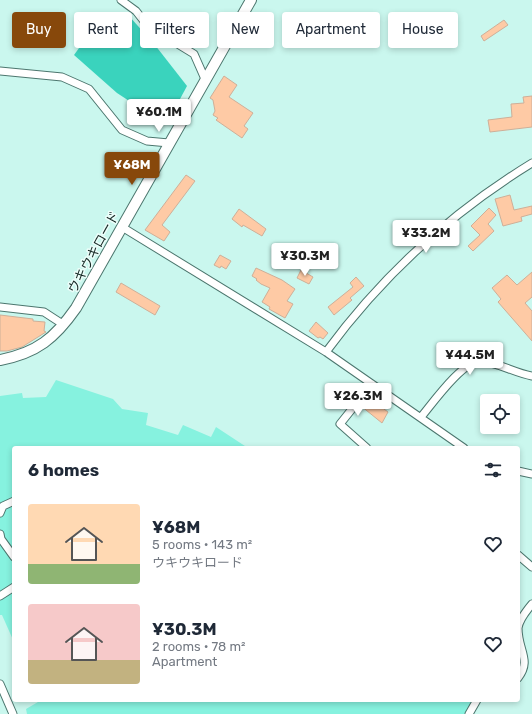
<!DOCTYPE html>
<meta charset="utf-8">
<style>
:root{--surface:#fff;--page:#f6f6f7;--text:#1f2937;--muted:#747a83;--accent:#87480b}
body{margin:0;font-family:Rubik,"Noto Sans JP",sans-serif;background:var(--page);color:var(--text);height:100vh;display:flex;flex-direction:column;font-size:15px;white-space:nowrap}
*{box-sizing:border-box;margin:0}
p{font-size:13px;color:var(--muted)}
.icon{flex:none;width:22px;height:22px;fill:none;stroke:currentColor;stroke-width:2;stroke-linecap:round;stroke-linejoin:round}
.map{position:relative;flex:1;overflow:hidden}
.details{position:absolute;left:12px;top:446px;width:508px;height:256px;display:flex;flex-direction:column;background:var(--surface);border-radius:4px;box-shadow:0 2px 6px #0003}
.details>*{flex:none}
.banner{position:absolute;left:12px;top:12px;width:508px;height:36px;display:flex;gap:8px}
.controls{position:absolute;left:480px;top:394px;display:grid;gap:8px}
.controls a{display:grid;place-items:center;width:40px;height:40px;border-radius:4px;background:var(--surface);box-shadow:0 2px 6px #0003;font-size:20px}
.price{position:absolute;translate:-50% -34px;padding:0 9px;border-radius:4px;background:#fff;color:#222;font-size:13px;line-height:26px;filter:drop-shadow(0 1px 2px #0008)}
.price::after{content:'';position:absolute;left:50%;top:24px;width:12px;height:9px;margin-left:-6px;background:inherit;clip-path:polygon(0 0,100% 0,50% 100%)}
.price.active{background:var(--accent);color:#fff}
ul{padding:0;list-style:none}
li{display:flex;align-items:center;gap:12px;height:100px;padding:0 16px}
li span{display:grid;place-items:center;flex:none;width:112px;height:80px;border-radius:4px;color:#555}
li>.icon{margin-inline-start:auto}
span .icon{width:48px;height:48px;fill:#fffc;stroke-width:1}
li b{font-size:17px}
h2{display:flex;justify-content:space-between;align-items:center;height:48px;padding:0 16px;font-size:17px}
.pill{padding:0 14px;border-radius:4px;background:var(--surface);box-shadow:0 2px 6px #0003;font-size:14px;line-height:36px}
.pill.active{background:var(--accent);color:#fff}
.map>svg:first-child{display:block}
</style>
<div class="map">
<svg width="532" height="714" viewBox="0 0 532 714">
<rect width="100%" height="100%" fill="#caf7ee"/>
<!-- green -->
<path fill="#86f2df" d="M56 380 113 399 122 409 148 413 146 425 178 435 183 425 211 437 216 427 248 448H14V642L2 615H0V396L22 393 23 398 46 397Z
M38 700H475L470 705 466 714H27L26 709 38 702Z"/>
<!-- water -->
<path fill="#3ad3bd" d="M129 16 155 45 187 86 166 125 117 93 74 55 87 37Z"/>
<!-- building -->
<path fill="#fecaa5" stroke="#ceaf98" d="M504 20 508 25 484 41 481 36Z
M224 76 237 85 229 97 253 113 244 126 248 129 242 138 216 120 218 118 213 115 215 111 213 100 210 98Z
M532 96V127L490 132 488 120 512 117 511 104 524 103 523 97Z
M186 175 195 181 162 225 170 232 164 241 145 230Z
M510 195 514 210 532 206V214L521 217 522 221 503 226 495 199Z
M489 208 496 215 488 224 494 231 473 251 468 246 480 235 471 226Z
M239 209 266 229 262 236 243 225 242 227 232 219Z
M220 255 231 261 226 269 221 266 220 268 214 265Z
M256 268 282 280 295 289 287 301 293 304 285 318 269 309 270 307 262 302 270 288 261 284 256 280 257 279 252 276Z
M301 270 313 277 309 284 297 278Z
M532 272V297L525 303 532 311V341L498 302 501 299 492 288 507 275 517 285Z
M356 277 364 286 350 298 352 300 334 315 328 307 353 287 350 283Z
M121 283 160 306 155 315 116 292Z
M0 315 33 319V321L45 322 44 331 46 332 22 347 7 351H0Z
M316 322 328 333 323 339 320 337 318 338 309 331Z
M374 391 381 397 376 403 388 412 382 423 361 406Z"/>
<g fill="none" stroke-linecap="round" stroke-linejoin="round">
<!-- street casing -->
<g stroke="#4c766e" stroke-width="9">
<path id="street" d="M121 0 136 11 151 30 168 34 176 43 194 54 205 79
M0 71 62 77 89 89 122 130 147 141 169 143
M122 227 326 352 464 448
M0 307 44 312 64 325
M326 352C382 276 452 212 532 163
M421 417C432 404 463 360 481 361 499 363 515 373 532 376
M367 448 340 424 372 384
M518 471 532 474
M0 513 3 506 14 501
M0 534 1 539 14 557
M518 555 532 567
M0 596 14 587
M518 678C532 660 518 651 518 628 519 620 527 610 532 604
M0 684 13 714
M469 714 477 700"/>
</g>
<!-- secondary casing -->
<g stroke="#4c766e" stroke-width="12">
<path id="secondary" d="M0 360C37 353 55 338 76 308L251 0"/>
</g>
<!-- street -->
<use href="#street" stroke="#fff" stroke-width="7"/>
<!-- secondary -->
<use href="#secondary" stroke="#fff" stroke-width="10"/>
</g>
<g text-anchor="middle" stroke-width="3" stroke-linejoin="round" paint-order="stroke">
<!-- street labels -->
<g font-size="13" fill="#162824" stroke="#ecfefa">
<text transform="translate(93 252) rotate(-61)" y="5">ウキウキロード</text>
</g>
</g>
</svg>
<div class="controls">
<a><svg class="icon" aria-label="locate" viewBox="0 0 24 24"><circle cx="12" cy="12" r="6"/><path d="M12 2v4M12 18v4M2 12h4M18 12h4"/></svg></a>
</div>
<b class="price" style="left:159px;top:133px">¥60.1M</b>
<b class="price active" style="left:132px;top:186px">¥68M</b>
<b class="price" style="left:426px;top:254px">¥33.2M</b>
<b class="price" style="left:305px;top:277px">¥30.3M</b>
<b class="price" style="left:470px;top:376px">¥44.5M</b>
<b class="price" style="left:358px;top:417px">¥26.3M</b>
<div class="banner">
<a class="pill active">Buy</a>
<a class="pill">Rent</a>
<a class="pill">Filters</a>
<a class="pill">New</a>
<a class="pill">Apartment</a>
<a class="pill">House</a>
</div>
<section class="details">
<h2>6 homes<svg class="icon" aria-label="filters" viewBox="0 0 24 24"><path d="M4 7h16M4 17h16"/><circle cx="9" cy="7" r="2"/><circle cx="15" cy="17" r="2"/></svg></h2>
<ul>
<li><span style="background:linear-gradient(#ffd9b3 75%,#8fb573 0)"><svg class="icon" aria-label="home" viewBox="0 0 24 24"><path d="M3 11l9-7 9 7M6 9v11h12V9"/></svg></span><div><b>¥68M</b><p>5 rooms · 143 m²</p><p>ウキウキロード</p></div><svg class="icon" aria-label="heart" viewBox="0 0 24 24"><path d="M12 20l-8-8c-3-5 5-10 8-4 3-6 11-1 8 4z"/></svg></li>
<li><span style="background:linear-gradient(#f6c9c9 70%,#c2b280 0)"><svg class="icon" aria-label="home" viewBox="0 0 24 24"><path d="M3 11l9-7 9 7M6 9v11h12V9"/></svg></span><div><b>¥30.3M</b><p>2 rooms · 78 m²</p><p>Apartment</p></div><svg class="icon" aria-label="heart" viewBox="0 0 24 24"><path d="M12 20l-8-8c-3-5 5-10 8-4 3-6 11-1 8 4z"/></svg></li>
</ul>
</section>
</div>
